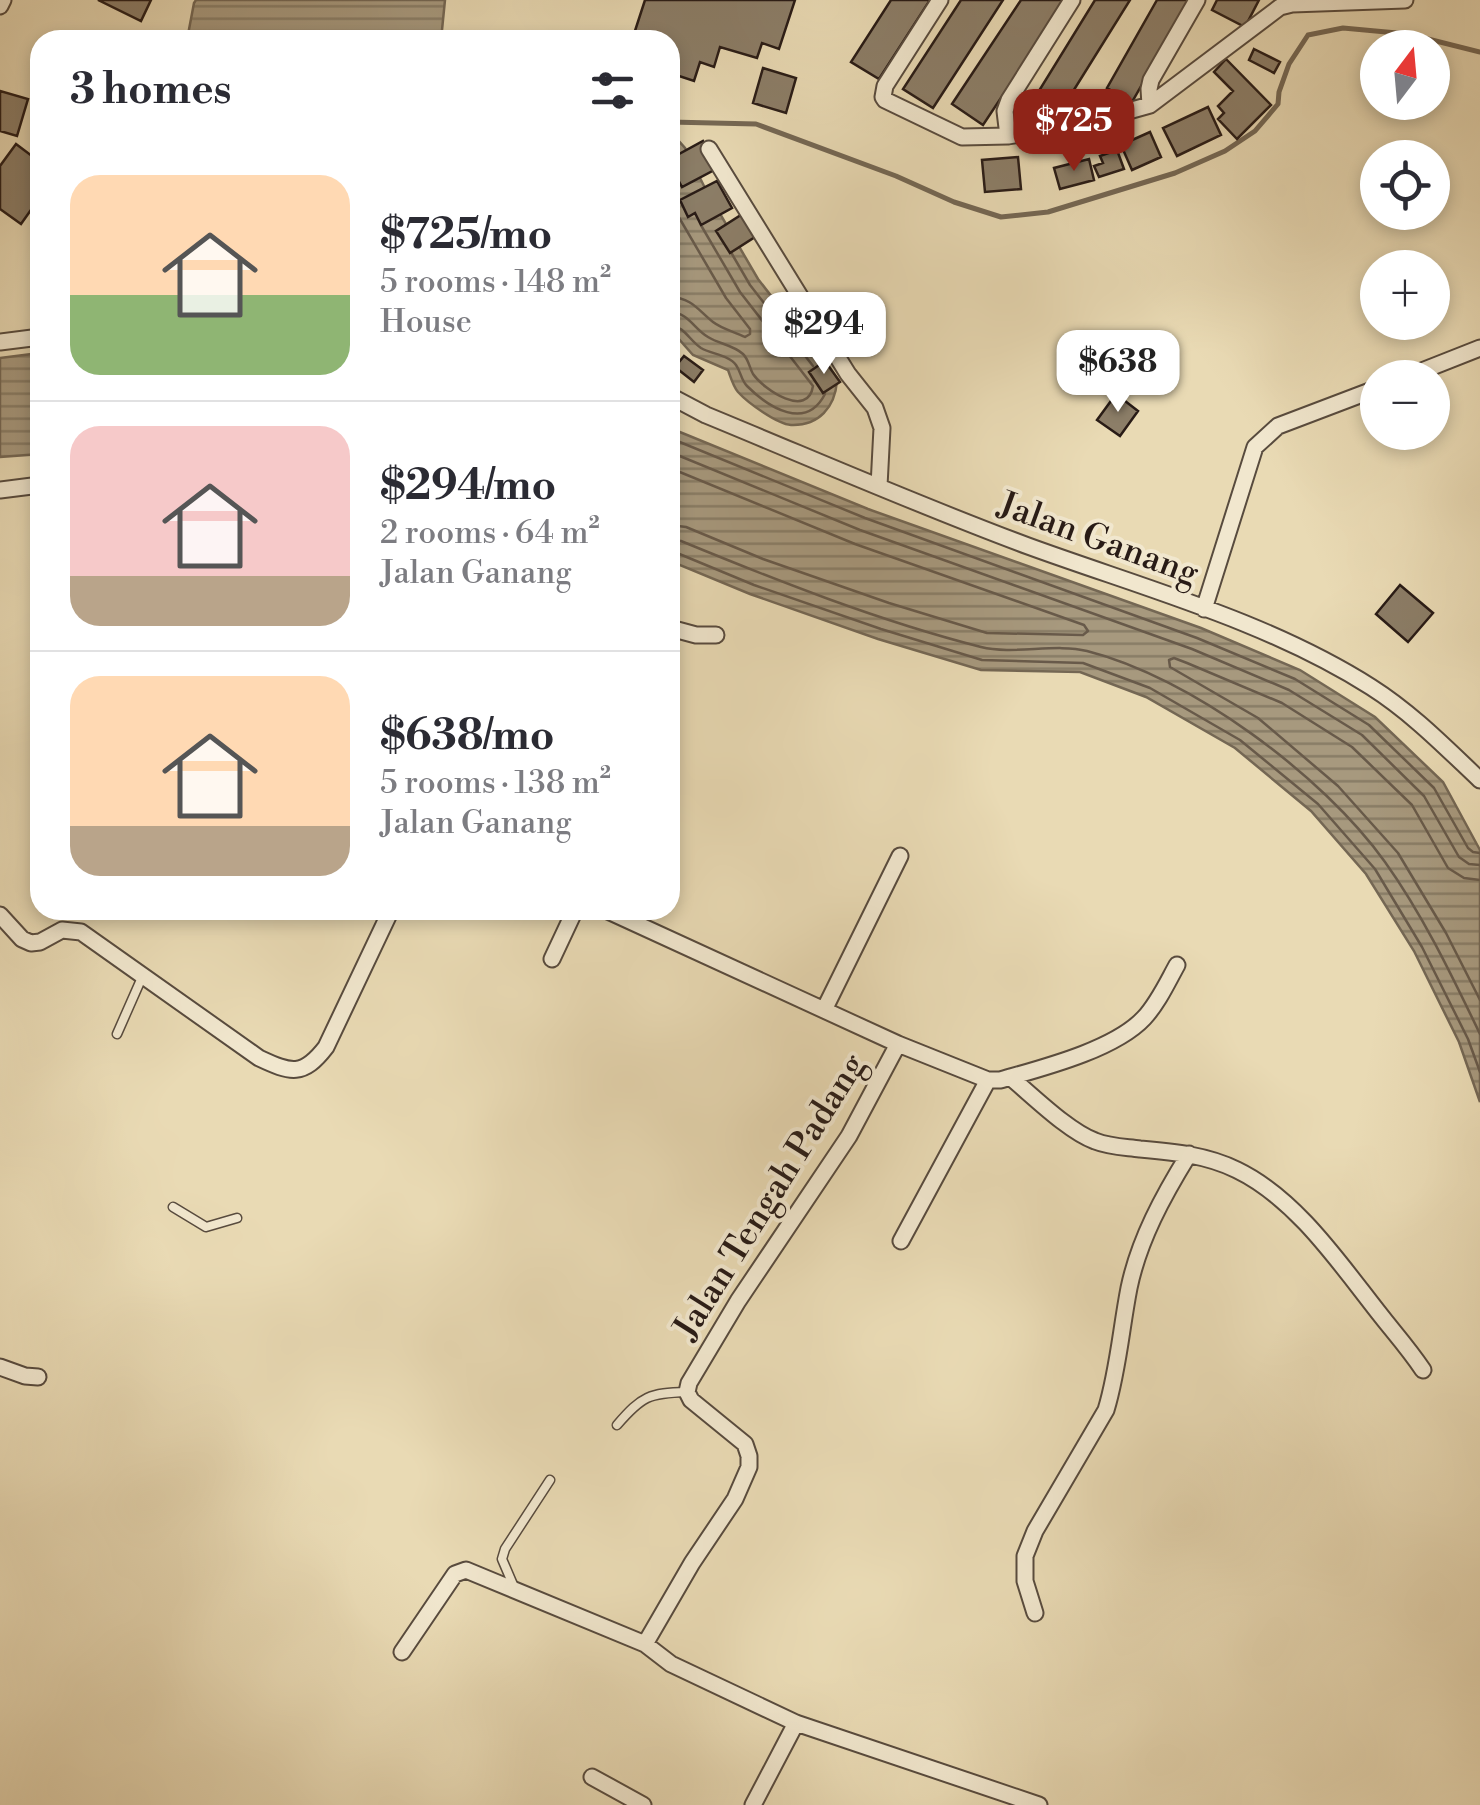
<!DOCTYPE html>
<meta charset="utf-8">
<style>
:root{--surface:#fff;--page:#f2f2f3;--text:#2b2b33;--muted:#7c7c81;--line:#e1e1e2;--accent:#8f2418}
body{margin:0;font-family:"Libre Bodoni",serif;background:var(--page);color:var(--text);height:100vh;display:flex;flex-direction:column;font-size:38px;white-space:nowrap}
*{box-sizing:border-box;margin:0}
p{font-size:32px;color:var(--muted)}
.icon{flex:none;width:55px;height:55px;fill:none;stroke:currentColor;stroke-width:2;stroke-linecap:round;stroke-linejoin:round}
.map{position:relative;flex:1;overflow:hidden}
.side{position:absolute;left:30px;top:30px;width:650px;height:890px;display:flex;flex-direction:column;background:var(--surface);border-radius:30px;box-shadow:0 5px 15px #0003}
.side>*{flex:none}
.needle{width:65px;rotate:16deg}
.tools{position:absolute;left:1360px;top:30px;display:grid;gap:20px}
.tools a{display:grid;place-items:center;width:90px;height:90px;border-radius:50%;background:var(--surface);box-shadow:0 5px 15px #0003;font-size:50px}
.price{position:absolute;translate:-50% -85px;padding:0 22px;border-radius:20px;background:#fff;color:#222;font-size:32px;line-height:65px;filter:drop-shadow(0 2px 5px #0008)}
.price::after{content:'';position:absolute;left:50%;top:60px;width:30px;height:22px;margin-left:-15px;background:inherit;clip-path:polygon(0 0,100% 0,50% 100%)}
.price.current{background:var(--accent);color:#fff}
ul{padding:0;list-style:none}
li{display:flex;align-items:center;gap:30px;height:250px;padding:0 40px}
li+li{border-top:2px solid var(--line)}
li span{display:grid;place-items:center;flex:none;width:280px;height:200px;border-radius:30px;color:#555}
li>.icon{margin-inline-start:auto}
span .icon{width:120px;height:120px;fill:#fffc;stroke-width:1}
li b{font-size:42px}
h2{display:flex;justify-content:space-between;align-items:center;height:120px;padding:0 40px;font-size:42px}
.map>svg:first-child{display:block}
</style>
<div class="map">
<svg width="1480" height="1805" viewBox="0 0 1480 1805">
<defs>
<pattern id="water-rules" width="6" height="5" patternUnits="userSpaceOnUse" patternTransform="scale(2.5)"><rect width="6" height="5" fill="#a7997e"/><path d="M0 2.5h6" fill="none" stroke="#887c66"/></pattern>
</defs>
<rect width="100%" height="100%" fill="#e9dab4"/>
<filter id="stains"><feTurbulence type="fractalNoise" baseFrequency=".002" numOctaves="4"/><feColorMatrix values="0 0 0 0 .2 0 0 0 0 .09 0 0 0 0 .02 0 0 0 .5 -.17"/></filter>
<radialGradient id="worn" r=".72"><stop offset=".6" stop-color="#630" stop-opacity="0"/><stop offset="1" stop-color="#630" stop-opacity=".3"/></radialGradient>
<!-- water -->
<path fill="url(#water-rules)" stroke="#746754" stroke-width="2.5" d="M196 0H445L441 40H187L194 3Z
M670 131 685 148 705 188 758 279 837 381C835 407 819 426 791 425 777 424 748 403 738 392 733 386 731 378 728 370L693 355 670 329Z
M40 353V454L0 457V358Z
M670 428 868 509 1201 628 1300 670 1375 717 1443 782 1480 850V1102L1459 1042 1414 951 1366 874 1311 811 1235 748 1146 697 1080 672 981 670 878 639 750 594 670 561Z"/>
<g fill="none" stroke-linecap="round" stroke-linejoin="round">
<!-- shore -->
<path stroke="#685a4a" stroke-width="2.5" d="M670 202 726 298 750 329V334L745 337C735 332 722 329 713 322 698 310 692 298 670 297
M732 254 750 285 813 366
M670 312C689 313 693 328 708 337 719 344 733 345 743 354 749 360 749 367 753 374 764 390 808 419 813 386L740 292 702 227
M670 325C685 327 689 340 701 348 711 354 729 355 736 365 741 372 741 380 747 386 769 408 806 431 825 394
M670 438 865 518 1197 638 1295 679 1369 725 1434 788 1468 848 1473 852 1480 853
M670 452 860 530 1192 649 1289 690 1362 735 1424 796 1459 857 1469 864 1480 865
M670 468 855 544 1084 625 1088 631 1083 635 987 633 889 603 763 559 686 527 670 525
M670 540 681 541C778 581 879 621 981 647 1013 655 1056 643 1087 651 1190 677 1323 775 1385 862 1423 915 1452 976 1480 1034
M670 553H677L754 585 881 629 982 660 1083 663 1150 688 1240 740 1318 804 1375 869 1422 947 1468 1039 1480 1072
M1480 880 1464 878 1448 868 1412 805 1352 747 1282 703 1187 663 1174 658 1169 660 1170 667 1258 718 1338 786 1398 853 1446 933 1480 1000"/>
<!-- stream -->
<path stroke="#746754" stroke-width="5" d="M670 122 756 124 896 176 954 202 1001 217 1048 212 1175 173 1225 151 1255 131 1278 104 1279 92 1289 64 1308 35 1343 28 1408 34 1480 52"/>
</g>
<!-- building -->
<path fill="#8c7e68" stroke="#281b16" stroke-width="2.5" d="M98 0H151L141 21Z
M645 0H795L779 49 762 43 757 58 720 47 714 67 700 62 694 81 670 73V40H632Z
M891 0H930L879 79 851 62Z
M961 0H1003L933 108 903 89Z
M1021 0H1066L983 125 952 104Z
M1095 0H1130L1062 109 1037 94Z
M1157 0H1190L1132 102 1107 88Z
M1217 0H1259L1245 27 1212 10Z
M1254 49 1280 62 1274 73 1249 60Z
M1226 59 1271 105 1237 139 1218 119 1224 113 1218 106 1233 91 1214 72Z
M763 68 796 78 786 113 753 103Z
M0 91 28 99 17 136 0 131Z
M1208 107 1221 135 1177 156 1163 128Z
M1150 132 1161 157 1132 170 1121 145Z
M703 141 718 168 682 187 670 165V159Z
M16 144 40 162V197L21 224 0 209V166Z
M1117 150 1124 169 1099 177 1094 166 1103 163 1100 156Z
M1018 157 1021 189 985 192 982 160Z
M1089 159 1094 180 1060 189 1054 168Z
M717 181 732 208 701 225 695 213 688 217 680 200Z
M744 213 758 235 730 253 716 231Z
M684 356 703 370 694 382 675 367Z
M825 361 840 382 823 393 809 372Z
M1116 394 1138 411 1120 436 1097 420Z
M1400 585 1433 613 1408 642 1376 614Z"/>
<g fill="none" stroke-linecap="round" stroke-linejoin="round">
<!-- service casing -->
<g stroke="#584b3e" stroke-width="11">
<path id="service" d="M117 1034 143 975
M173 1207 206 1227 237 1218
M617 1425C642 1396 649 1393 687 1392
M514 1587 502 1559 505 1549 550 1480"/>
</g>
<!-- minor casing -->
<g stroke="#584b3e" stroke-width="19">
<path id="minor" d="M940 0 885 86 883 97 885 100 962 137 1008 136 1089 122 1150 105 1280 7 1292 4 1405 0
M0 6 3 0
M1150 105 1149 89 1151 80 1197 0
M1008 136 1005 111 1009 100 1072 0
M709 149 848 374 875 408 882 428 879 486
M0 342 40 337
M1404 378 1480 348
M670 396 706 415C813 459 920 506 1028 546 1143 588 1267 621 1371 687 1412 713 1445 747 1480 780
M0 490 40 485
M1204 609 1255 447 1278 426 1378 388
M670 628 696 635H716
M606 910 898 1044 988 1080H1000C1042 1068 1114 1050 1144 1018 1158 1003 1167 983 1177 965
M0 915 22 939 31 943 40 942 62 930 81 932 259 1058C291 1073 303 1077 326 1047L391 910
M552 959 575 910
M824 1010 900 856
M1010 1077C1033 1096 1068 1131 1095 1141 1110 1147 1125 1147 1140 1149 1174 1152 1207 1155 1237 1170 1299 1200 1344 1270 1386 1322 1399 1338 1411 1352 1423 1370
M901 1241 988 1080
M0 1367 25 1376 38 1377
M1035 1613 1025 1581V1556L1035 1531 1106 1410C1118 1371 1121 1329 1129 1288 1139 1240 1163 1196 1189 1154
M645 1644 692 1563 735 1499 749 1467V1456L745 1444 691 1400 687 1392 689 1383 738 1301 849 1136 898 1044
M402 1652 455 1574 466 1570 645 1644 671 1664 796 1723 1039 1805
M592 1777 643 1805
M753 1805 796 1723"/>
</g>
<!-- service -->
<use href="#service" stroke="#f1e7ce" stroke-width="8"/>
<!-- minor -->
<use href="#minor" stroke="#f1e7ce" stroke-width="15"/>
</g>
<g text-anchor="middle" stroke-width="8" stroke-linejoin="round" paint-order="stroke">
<!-- street labels -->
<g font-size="35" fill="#281b16" stroke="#f1e7ce">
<text transform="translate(1099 538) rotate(20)" y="12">Jalan Ganang</text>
<text transform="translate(769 1196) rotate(-58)" y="12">Jalan Tengah Padang</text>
</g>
</g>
<rect width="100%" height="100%" filter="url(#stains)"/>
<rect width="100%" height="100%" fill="url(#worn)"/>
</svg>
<div class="tools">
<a><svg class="needle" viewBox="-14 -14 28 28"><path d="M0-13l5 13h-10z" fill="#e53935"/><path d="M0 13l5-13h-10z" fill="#7c7c81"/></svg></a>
<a><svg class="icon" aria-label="locate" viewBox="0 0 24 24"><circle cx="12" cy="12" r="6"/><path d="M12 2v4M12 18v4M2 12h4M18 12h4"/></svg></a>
<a>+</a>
<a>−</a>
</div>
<b class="price current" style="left:1074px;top:174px">$725</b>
<b class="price" style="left:824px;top:377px">$294</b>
<b class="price" style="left:1118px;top:415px">$638</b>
<section class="side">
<h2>3 homes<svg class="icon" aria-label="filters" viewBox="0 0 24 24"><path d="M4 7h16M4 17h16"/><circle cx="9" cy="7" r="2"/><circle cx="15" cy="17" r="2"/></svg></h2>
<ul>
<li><span style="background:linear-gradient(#ffd9b3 60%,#8fb573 0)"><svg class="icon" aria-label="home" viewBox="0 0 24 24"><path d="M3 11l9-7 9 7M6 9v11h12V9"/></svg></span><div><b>$725/mo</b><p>5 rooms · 148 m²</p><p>House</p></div></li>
<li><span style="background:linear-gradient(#f6c9c9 75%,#b9a48a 0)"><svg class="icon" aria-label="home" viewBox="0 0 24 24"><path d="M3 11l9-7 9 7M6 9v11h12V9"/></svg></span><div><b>$294/mo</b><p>2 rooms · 64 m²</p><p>Jalan Ganang</p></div></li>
<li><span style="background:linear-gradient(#ffd9b3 75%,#b9a48a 0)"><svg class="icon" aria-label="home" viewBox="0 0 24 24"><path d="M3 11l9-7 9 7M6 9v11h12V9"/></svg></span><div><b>$638/mo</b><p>5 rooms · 138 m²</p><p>Jalan Ganang</p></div></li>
</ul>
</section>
</div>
